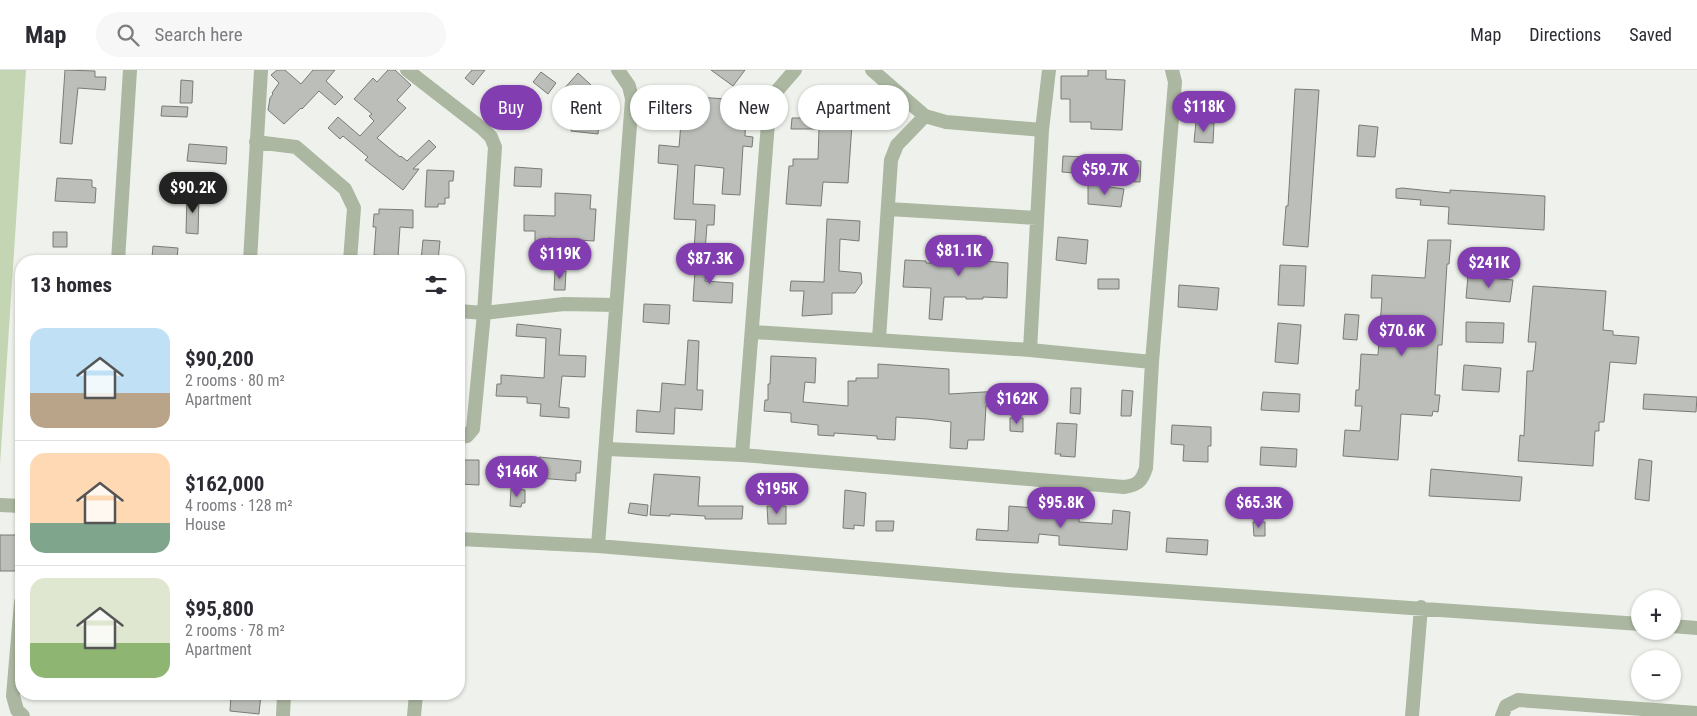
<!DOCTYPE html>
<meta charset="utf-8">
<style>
:root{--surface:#fff;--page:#f7f7f7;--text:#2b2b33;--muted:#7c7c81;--line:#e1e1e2;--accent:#823eb1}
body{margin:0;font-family:"Roboto Condensed",sans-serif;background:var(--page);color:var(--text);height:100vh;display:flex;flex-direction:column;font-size:19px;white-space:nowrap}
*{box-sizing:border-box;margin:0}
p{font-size:16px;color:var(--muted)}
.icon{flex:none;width:28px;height:28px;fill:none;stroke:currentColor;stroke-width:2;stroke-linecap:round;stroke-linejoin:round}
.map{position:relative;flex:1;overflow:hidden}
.drawer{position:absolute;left:15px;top:185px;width:450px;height:445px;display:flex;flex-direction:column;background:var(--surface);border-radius:20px;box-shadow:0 1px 4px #0004}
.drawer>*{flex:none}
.banner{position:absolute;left:480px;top:15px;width:475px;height:45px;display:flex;gap:10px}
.buttons{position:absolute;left:1631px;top:520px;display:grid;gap:10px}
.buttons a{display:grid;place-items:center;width:50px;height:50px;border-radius:50%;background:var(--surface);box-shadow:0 1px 4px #0004;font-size:25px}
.price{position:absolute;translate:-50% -42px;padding:0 11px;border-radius:18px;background:var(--accent);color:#fff;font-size:16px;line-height:32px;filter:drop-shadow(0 1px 2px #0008)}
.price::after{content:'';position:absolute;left:50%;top:30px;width:15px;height:11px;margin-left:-8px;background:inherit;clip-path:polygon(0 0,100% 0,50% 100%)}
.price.current{background:#222;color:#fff}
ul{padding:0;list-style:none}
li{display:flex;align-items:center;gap:15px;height:125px;padding:0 15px}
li+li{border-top:1px solid var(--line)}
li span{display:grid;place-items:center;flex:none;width:140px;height:100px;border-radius:15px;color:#555}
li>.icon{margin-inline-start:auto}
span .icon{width:60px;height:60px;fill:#fffc;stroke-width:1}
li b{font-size:21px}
h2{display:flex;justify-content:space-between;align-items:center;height:60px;padding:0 15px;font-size:21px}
.pill{padding:0 18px;border-radius:22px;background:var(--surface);box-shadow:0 1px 4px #0004;font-size:18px;line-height:45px}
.pill.current{background:var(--accent);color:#fff}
header{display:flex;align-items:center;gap:30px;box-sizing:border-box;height:70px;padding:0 25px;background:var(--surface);border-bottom:1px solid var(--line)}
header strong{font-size:24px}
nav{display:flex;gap:28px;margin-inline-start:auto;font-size:18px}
.search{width:350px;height:45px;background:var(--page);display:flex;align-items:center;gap:12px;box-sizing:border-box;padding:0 18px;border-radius:28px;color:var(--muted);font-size:19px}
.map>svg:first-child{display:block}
</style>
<header>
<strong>Map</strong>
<div class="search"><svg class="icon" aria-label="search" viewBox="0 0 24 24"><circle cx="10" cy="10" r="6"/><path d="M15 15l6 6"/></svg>Search here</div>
<nav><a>Map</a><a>Directions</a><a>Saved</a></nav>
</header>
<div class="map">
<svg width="1697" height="646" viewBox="0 0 1697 646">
<rect width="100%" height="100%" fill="#eff2ec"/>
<!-- green -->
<path fill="#c4d5b3" d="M0 0H26L0 395Z"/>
<!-- building -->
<path fill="#bcbfb9" stroke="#797c76" d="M65 0 95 1V7H106L105 20 78 18 72 74 60 73Z
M277 0H285L301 14 313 0H335L326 11 343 27 335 35 319 21 302 39 301 38 284 54 268 40 270 28 273 24 272 23 279 13 271 5Z
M388 0H395L411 15 397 30 406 38 377 68 400 87 401 86 407 91 429 70 436 77 413 99H419L403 120 365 90 368 87 343 66 340 69 328 58 338 47 360 66 374 51 369 46 372 44 354 29 373 8 377 12Z
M472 0H485L473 15 465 8Z
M711 0H745L733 16Z
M1088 0H1106V9L1125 10 1122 60 1091 59V52H1070V29H1061V6H1088Z
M541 2 556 13 548 24 533 12Z
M578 3 591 15 578 30H574L563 20Z
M181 10 193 11 192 33H180Z
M873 16 897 36 884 51 860 32Z
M1295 19 1319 20 1308 177 1283 175 1286 136H1288Z
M686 21H697V27L726 29V25L743 26 742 39H746L745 66 753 67 752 77 743 76 740 125 722 124 724 98 695 95 693 134 715 135 714 155H707L705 181 694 180 696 150 674 149 678 95 658 93 659 75 679 77 681 53H684Z
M162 36 188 37 187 47 161 46Z
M803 38H814V56L826 42 852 54 848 113 823 112 821 136 786 134 789 96H793V89H818L819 59H791L792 48H802Z
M572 51 599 53 598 64 571 61Z
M1196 52 1214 53 1213 73 1194 72Z
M1359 55 1378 57 1375 87 1357 86Z
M189 74 227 77 226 94 187 91Z
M1063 86 1088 87 1087 104 1062 102Z
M1121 90 1141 91 1140 112 1120 111Z
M515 97 542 99 541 117 514 116Z
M427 100 454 101 453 111H449V128H445V134H438V137H425Z
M57 108 92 110V117L96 118 95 133 55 131Z
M1088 114 1124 119 1121 137 1088 134Z
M1402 118 1450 123V120L1545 126 1544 160 1448 154 1449 137 1420 135 1421 130 1396 128V119Z
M555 123 591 125 590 139H596L594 171 548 168V193H535V161H524V145L555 146Z
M187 125H199L198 164 186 163Z
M379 139 413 140V158L400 157 398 187 374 185 376 157H373L374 144H379Z
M827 149 860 151 859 171 840 169 839 201 861 203 862 213 855 223H832V244L802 246 804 221H790L791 211 824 212Z
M53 162H67V177H53Z
M964 166 986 167 985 191 1008 193 1007 228 983 227V229H966V227H944L942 250 929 249 931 218 903 217 905 190 926 191V193L963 194Z
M1058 167 1088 170 1086 194 1056 190Z
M423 170 440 171 438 191H421Z
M1428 170H1451L1449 194H1447L1442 275H1438L1435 325H1440L1438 342 1433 341 1432 346 1401 344 1398 390 1343 386 1345 360 1360 361 1362 336H1355L1356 320H1359L1361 284 1378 285 1382 228H1371L1372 205 1425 208Z
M153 176 178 178 177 189 152 187Z
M696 185 708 186 705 211 733 213 732 233 693 231Z
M1280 195 1306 196 1304 236 1278 235Z
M555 201H566L565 220H554Z
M1468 206 1513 210 1510 232 1466 228Z
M1098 209H1119V219H1098Z
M1179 215 1219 218 1217 240 1178 237Z
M1533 216 1606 221 1603 260 1613 261V265L1639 267 1636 294 1610 292 1604 352H1599V361H1595L1593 396 1518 391 1520 365 1524 366 1527 301H1533L1536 272H1528Z
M644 234 670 235 669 254 643 252Z
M1345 244 1359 245 1357 270 1343 269Z
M1466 252 1504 253 1503 273 1466 272Z
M1278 253 1301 255 1298 294 1275 292Z
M517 254 561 259 559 285 586 286 585 307 562 306 559 337 569 338V348L540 346 541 334 527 333V327L496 326 497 314H501V305L544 308 546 268 516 266Z
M688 270 699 271 697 320H703L702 340 675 338 674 364 636 362 637 340 660 342 662 313 685 315Z
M771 286 816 288 815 313 805 312 803 332 848 336V311H856V308H878V294L949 299V324L1018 320 1017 334 986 336 984 370H968L967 379 950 378 951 352 927 349 896 347 895 370 877 369V366L834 363V366L818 365V355L791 352V343L764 341 765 330H768V314H770Z
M1464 295 1501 298 1499 322 1462 320Z
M1071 318H1081L1080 344 1070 343Z
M1122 320 1133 321 1131 346H1121Z
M1263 322 1300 324 1299 342 1261 340Z
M1644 324 1697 327 1696 342 1643 339Z
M1010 348H1023V362L1010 361Z
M1057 353 1077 354 1075 387 1060 386 1061 384H1055Z
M1172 355 1211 357V376H1208V392L1183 391 1184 375 1171 374Z
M1261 377 1297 379 1296 397 1260 395Z
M539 387 581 391 580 403H576V411L538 408Z
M1639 389 1652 391 1649 431 1635 429Z
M462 390H479V415L459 414V399H461Z
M1431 399 1522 407 1520 431 1429 426Z
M654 404 700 407 698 436H743L742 449H705V446L670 444V446L650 445Z
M511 419 525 420V433H522L521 437 510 436Z
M845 420 866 423 864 456 854 455V459L843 458Z
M630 433 648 435 647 446 628 443Z
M767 436H786V454H768Z
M1009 436 1061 440V437L1079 438V452L1112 454 1113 440 1130 442 1127 480 1059 475V466L1039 464 1038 473 976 470 977 459 1008 461Z
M876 451H894L893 461H876Z
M1253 452H1265V466H1254Z
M0 465H20V501H0Z
M1167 468 1208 470 1207 485 1166 482Z
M239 624H261L259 644 230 641 231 625Z"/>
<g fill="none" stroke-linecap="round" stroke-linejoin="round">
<!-- street -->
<path stroke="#abb7a0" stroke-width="14" d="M407 0 483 59 491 67 495 77 484 243 473 359 467 366 459 367
M872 0 925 46 946 52 1042 60
M256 72 296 77 345 119 354 138 350 191
M888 139 1037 148
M118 191 130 0
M250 191 261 0
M459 241 484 243 564 234 616 235
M753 262 1030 280 1152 292
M879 269 891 90 897 75 925 46
M1030 280 1042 60 1049 0
M607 379 742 385 1124 417C1138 415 1142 411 1146 398L1152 292 1175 12 1172 0
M742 385 769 40 775 23 795 0
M0 435 21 436
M459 469 598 476 1008 510 1640 554
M598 476 632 29 629 16 618 0
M21 532 13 626 17 640 23 646
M1672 556 1697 558
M283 646 284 624
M414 646 416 624
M1412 646 1421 537
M1502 646 1506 636 1518 630 1697 643"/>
</g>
</svg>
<div class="buttons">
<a>+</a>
<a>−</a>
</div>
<b class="price" style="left:1204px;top:63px">$118K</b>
<b class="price" style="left:1105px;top:126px">$59.7K</b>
<b class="price current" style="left:193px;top:144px">$90.2K</b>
<b class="price" style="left:959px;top:207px">$81.1K</b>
<b class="price" style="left:560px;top:210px">$119K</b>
<b class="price" style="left:710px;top:215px">$87.3K</b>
<b class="price" style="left:1489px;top:219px">$241K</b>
<b class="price" style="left:1402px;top:287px">$70.6K</b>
<b class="price" style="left:1017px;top:355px">$162K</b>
<b class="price" style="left:517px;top:428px">$146K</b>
<b class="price" style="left:777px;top:445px">$195K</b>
<b class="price" style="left:1061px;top:459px">$95.8K</b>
<b class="price" style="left:1259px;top:459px">$65.3K</b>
<div class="banner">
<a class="pill current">Buy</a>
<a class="pill">Rent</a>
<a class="pill">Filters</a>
<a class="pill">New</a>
<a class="pill">Apartment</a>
</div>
<section class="drawer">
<h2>13 homes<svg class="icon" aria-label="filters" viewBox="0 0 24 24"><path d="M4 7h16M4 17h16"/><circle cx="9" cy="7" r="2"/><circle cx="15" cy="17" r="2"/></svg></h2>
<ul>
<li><span style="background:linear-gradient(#bfe0f5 65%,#b9a48a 0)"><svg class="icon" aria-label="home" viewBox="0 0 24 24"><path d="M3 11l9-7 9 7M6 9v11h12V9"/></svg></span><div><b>$90,200</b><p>2 rooms · 80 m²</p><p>Apartment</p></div></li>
<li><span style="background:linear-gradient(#ffd9b3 70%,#7fa58c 0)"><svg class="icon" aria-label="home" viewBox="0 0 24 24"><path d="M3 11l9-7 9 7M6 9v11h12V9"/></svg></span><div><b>$162,000</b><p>4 rooms · 128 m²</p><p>House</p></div></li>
<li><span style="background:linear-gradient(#dfe7d0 65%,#8fb573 0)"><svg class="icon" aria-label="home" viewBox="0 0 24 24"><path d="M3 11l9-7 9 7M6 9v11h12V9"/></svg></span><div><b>$95,800</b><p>2 rooms · 78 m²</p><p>Apartment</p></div></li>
</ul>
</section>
</div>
